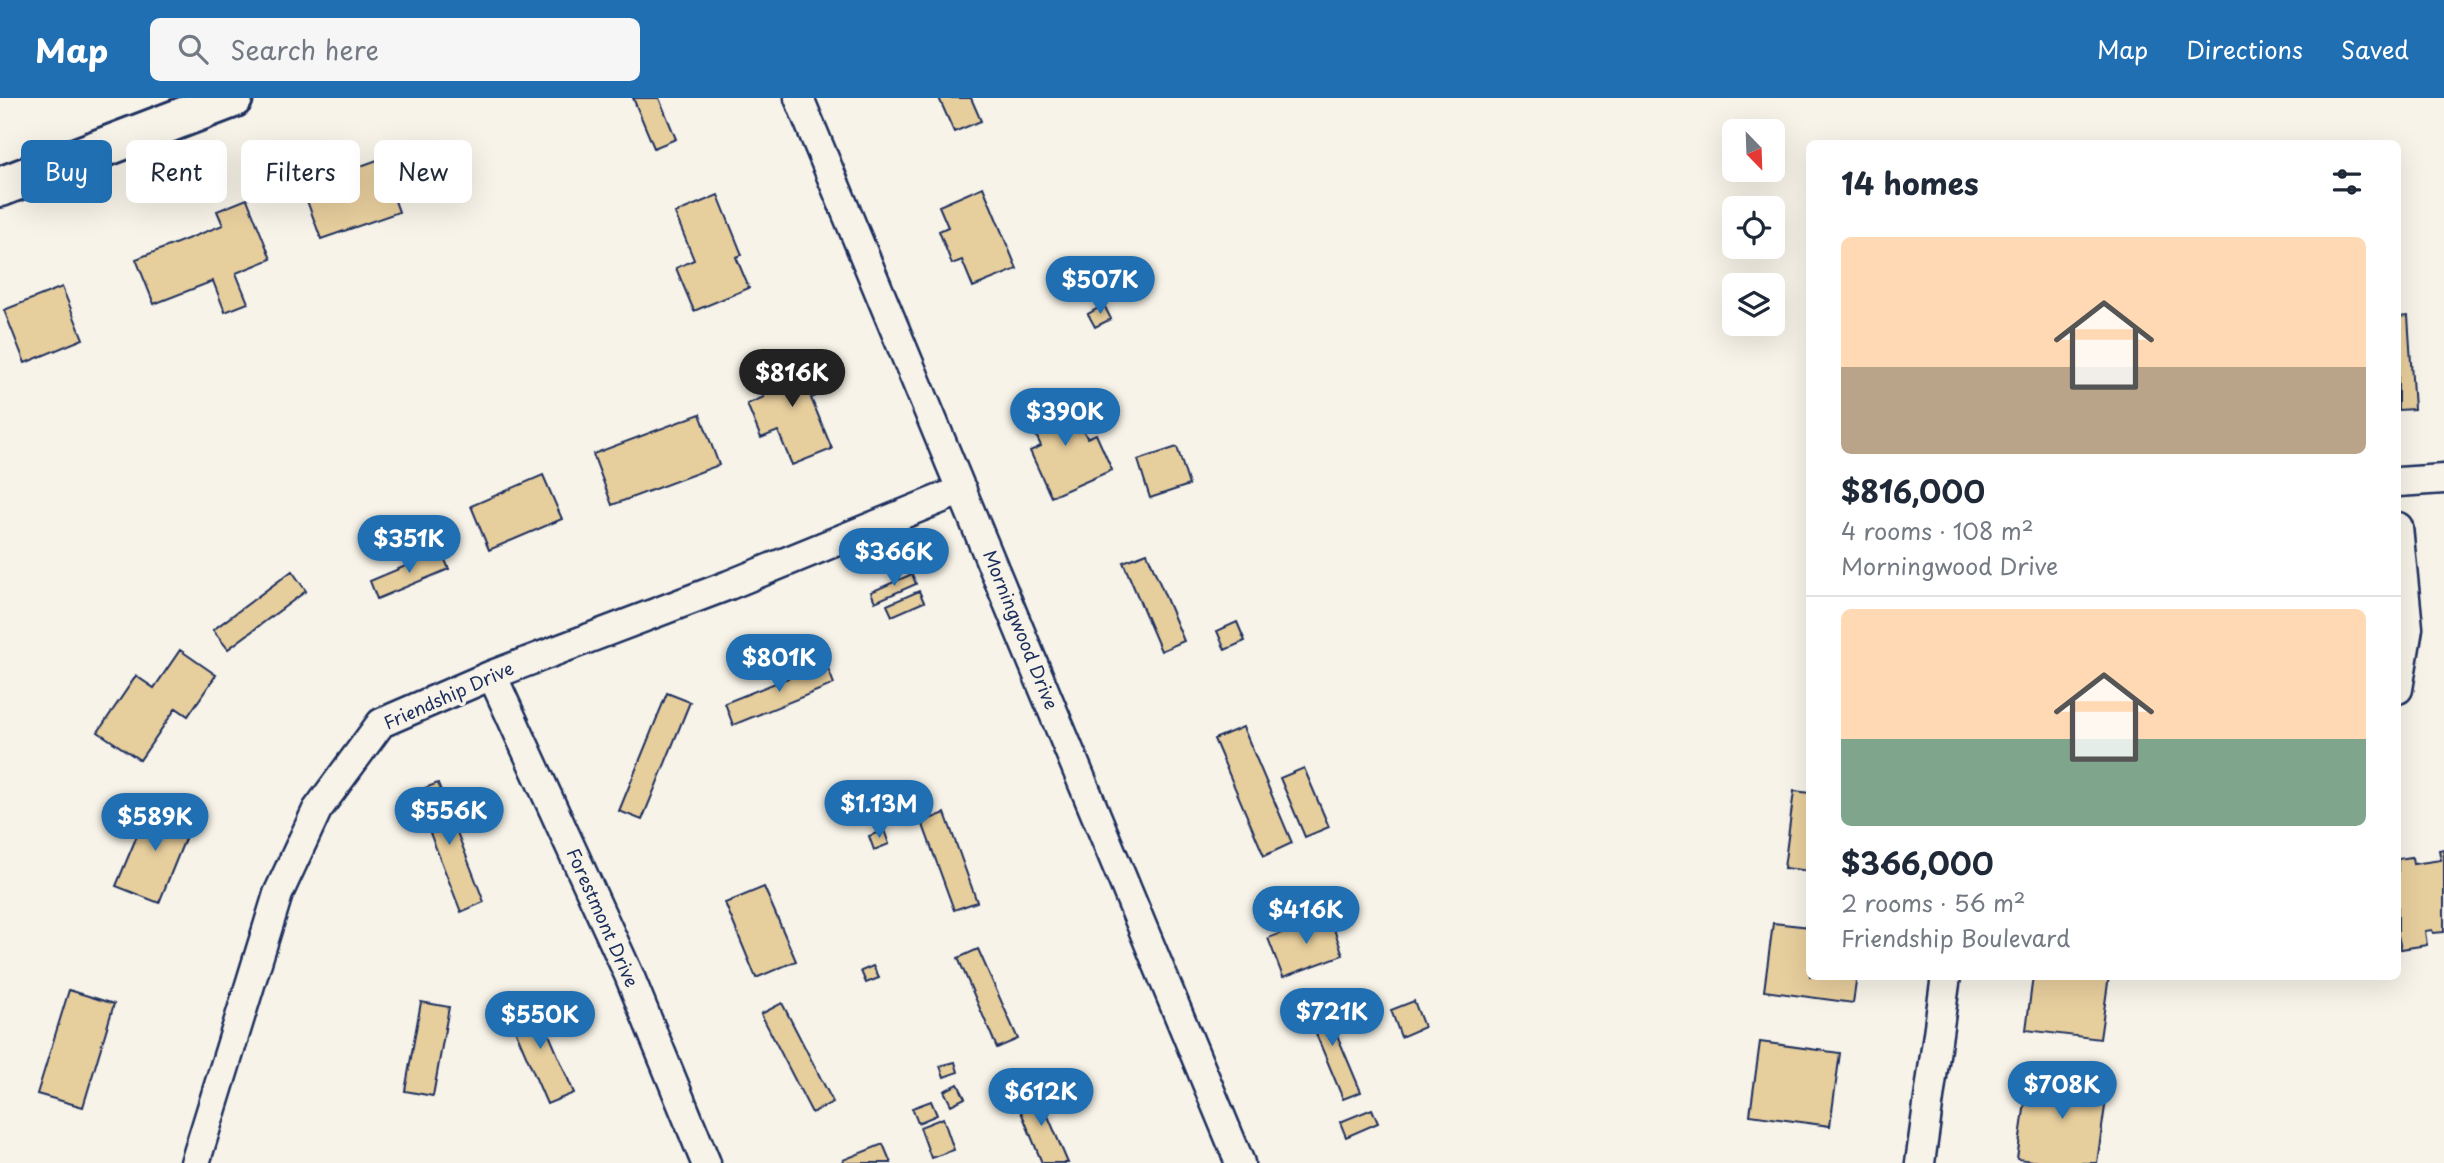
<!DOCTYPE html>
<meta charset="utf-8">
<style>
:root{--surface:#fff;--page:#f6f6f7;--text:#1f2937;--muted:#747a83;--line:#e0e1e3;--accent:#1f6fb2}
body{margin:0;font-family:"Playpen Sans",sans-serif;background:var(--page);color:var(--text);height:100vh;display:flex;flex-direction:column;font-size:26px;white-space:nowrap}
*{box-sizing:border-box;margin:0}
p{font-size:23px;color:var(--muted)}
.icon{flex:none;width:38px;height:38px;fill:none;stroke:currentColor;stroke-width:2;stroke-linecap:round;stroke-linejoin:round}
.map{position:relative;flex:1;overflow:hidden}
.drawer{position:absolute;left:1806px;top:42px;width:595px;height:840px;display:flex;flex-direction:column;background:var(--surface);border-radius:10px;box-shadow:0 7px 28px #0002}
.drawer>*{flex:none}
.hud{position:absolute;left:21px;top:42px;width:665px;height:63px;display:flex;gap:14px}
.needle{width:46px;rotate:157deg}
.tools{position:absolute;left:1722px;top:21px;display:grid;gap:14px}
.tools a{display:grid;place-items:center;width:63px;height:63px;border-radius:10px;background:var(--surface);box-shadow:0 7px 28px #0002;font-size:35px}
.price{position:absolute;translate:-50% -60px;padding:0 16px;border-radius:24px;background:var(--accent);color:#fff;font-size:23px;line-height:46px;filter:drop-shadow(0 2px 4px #0008)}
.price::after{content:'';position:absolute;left:50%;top:42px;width:21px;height:16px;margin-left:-10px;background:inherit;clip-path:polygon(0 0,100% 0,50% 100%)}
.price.active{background:#222;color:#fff}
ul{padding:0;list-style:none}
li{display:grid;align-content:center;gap:14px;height:371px;padding:0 35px}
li+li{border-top:2px solid var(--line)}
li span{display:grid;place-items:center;height:217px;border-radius:10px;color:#555}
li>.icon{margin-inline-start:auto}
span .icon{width:126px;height:126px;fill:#fffc;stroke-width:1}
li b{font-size:30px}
h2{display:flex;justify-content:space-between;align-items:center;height:84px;padding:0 35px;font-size:30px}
.tag{padding:0 24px;border-radius:10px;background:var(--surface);box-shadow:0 7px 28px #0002;font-size:24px;line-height:63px}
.tag.active{background:var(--accent);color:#fff}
header{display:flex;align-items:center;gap:42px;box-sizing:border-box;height:98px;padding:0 35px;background:var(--accent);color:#fff}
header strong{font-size:33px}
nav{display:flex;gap:38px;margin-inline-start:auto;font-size:24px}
.search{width:490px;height:63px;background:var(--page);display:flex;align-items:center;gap:18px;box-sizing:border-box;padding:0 24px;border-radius:10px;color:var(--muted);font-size:26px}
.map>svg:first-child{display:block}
</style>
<header>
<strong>Map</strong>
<div class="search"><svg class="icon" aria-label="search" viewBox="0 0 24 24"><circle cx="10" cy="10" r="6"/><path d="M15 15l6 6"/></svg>Search here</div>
<nav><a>Map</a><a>Directions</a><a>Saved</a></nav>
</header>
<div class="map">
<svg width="2444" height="1065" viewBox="0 0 2444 1065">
<rect width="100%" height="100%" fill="#f7f3e8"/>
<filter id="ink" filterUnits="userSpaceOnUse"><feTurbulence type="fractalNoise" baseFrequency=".0143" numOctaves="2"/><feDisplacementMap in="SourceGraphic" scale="14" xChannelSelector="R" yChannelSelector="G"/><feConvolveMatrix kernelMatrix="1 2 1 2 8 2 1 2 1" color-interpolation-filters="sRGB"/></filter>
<g filter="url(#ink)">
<!-- building -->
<path fill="#e7ce9d" stroke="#1b2f5e" stroke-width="2" d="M633 0H659L676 41 654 50Z
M939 0H971L981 23 954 34Z
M380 61 399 114 321 141 302 89Z
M983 89 1017 171 973 189 962 162 952 166 939 133 948 129 939 108Z
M718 97 742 157 736 159 749 190 694 213 676 170 694 162 675 115Z
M247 101 271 161 236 175 248 205 225 214 213 183 154 206 136 161 223 127 217 113Z
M62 189 83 241 25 265 4 212Z
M1104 207 1111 221 1095 229 1088 216Z
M2408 218 2414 311 2398 312V219Z
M810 256 826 294 811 300 832 351 792 367 778 333 761 340 747 306 764 299 756 278Z
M1068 298 1087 340 1096 336 1112 372 1051 399 1030 353 1041 348 1027 317Z
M700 316 719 367 612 407 593 356Z
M1177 349 1189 387 1150 400 1138 362Z
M543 377 562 421 489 452 471 408Z
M441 453 449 471 377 501 370 483Z
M1147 455 1184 543 1161 553 1123 464Z
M292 473 306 493 228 551 213 532Z
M912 476 916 486 875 504 871 494Z
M919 493 924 504 892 518 887 507Z
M1237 524 1245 543 1225 552 1217 533Z
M180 552 216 577 188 618 176 610 140 662 98 634 136 578 154 590Z
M826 565 834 586 733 627 725 605Z
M667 595 690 604 642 722 619 713Z
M1243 629 1292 745 1264 758 1214 641Z
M1304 670 1329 729 1305 739 1280 680Z
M438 685 484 804 461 814 414 694Z
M1794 693 1810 695V773L1784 770Z
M850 696 857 711 841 718 834 703Z
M151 704 193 721 159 805 116 788Z
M945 715 977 804 954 812 922 724Z
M884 732 889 746 874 752 869 738Z
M2444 751V834L2433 835 2432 832 2425 833 2427 847 2401 851 2398 837V761L2412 759 2413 766 2441 762 2439 752Z
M764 789 796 863 756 880 725 805Z
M1329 817 1343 857 1283 879 1268 840Z
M1773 825 1810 829V878H1857L1853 905 1764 893Z
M978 851 1018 941 997 950 958 860Z
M873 868 879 880 866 885 861 873Z
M2033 878H2109L2100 941 2026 932Z
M69 892 114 906 83 1009 37 996Z
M533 899 574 995 547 1006 506 911Z
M1321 899 1361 994 1343 1001 1304 907Z
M1414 903 1424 929 1401 939 1391 912Z
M421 904 449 909 433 998 405 993Z
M782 905 833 1004 812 1015 761 916Z
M1760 944 1840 955 1830 1028 1750 1017Z
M955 964 958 974 944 979 940 968Z
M2029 976 2108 987 2097 1065H2047L2017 1061Z
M958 986 965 1000 951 1007 944 993Z
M1036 990 1068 1065H1042L1015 999Z
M931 1003 937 1017 918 1025 912 1010Z
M1372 1011 1378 1025 1346 1039 1340 1024Z
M943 1020 954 1052 931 1060 920 1029Z
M883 1046 891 1065H844L843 1062Z"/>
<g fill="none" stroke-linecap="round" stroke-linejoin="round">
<!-- street casing -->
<g stroke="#1b2f5e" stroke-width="33">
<path id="street" d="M799 0 1240 1065
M2398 384 2444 381
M2398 429 2408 530 2398 591
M492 577 629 877 706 1065
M195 1065 278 796 317 712 381 625 492 577 729 487 962 392
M1920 1065 1946 878"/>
</g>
<!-- secondary casing -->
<g stroke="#1b2f5e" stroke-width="44">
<path id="secondary" d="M0 89 233 0"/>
</g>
<!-- street -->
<use href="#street" stroke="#f7f3e8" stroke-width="28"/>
<!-- secondary -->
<use href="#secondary" stroke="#f7f3e8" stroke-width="38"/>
</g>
</g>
<g text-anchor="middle" stroke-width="7" stroke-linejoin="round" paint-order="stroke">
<!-- street labels -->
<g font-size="18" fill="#1b2f5e" stroke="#f7f3e8">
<text transform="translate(1020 532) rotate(68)" y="6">Morningwood Drive</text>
<text transform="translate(449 598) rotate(-24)" y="6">Friendship Drive</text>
<text transform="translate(602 820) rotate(66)" y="6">Forestmont Drive</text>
</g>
</g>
</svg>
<div class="tools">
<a><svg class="needle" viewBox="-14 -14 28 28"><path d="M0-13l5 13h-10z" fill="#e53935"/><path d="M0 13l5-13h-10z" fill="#747a83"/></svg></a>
<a><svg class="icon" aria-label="locate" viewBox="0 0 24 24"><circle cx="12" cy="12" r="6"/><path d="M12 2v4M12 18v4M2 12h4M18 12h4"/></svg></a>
<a><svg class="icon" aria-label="layers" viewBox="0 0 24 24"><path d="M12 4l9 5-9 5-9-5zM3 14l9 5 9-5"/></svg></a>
</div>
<b class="price" style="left:1100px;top:218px">$507K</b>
<b class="price active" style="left:792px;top:311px">$816K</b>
<b class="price" style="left:1065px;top:350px">$390K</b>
<b class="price" style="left:409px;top:477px">$351K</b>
<b class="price" style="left:894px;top:490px">$366K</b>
<b class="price" style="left:779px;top:596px">$801K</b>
<b class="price" style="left:879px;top:742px">$1.13M</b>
<b class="price" style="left:449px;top:749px">$556K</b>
<b class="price" style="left:155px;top:755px">$589K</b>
<b class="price" style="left:1306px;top:848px">$416K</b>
<b class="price" style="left:1332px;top:950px">$721K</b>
<b class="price" style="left:540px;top:953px">$550K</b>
<b class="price" style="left:2062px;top:1023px">$708K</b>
<b class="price" style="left:1041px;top:1030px">$612K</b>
<div class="hud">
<a class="tag active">Buy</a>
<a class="tag">Rent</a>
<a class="tag">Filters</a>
<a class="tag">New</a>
</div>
<section class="drawer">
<h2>14 homes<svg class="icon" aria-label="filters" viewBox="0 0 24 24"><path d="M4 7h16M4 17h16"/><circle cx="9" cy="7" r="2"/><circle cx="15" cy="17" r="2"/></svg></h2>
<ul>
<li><span style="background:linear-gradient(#ffd9b3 60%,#b9a48a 0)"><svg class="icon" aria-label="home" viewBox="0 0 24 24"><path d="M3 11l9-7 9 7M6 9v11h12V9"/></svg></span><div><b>$816,000</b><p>4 rooms · 108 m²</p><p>Morningwood Drive</p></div></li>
<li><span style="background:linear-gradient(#ffd9b3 60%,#7fa58c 0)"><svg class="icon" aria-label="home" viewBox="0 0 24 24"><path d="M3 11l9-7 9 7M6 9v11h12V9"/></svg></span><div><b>$366,000</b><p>2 rooms · 56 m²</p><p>Friendship Boulevard</p></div></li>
</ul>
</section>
</div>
